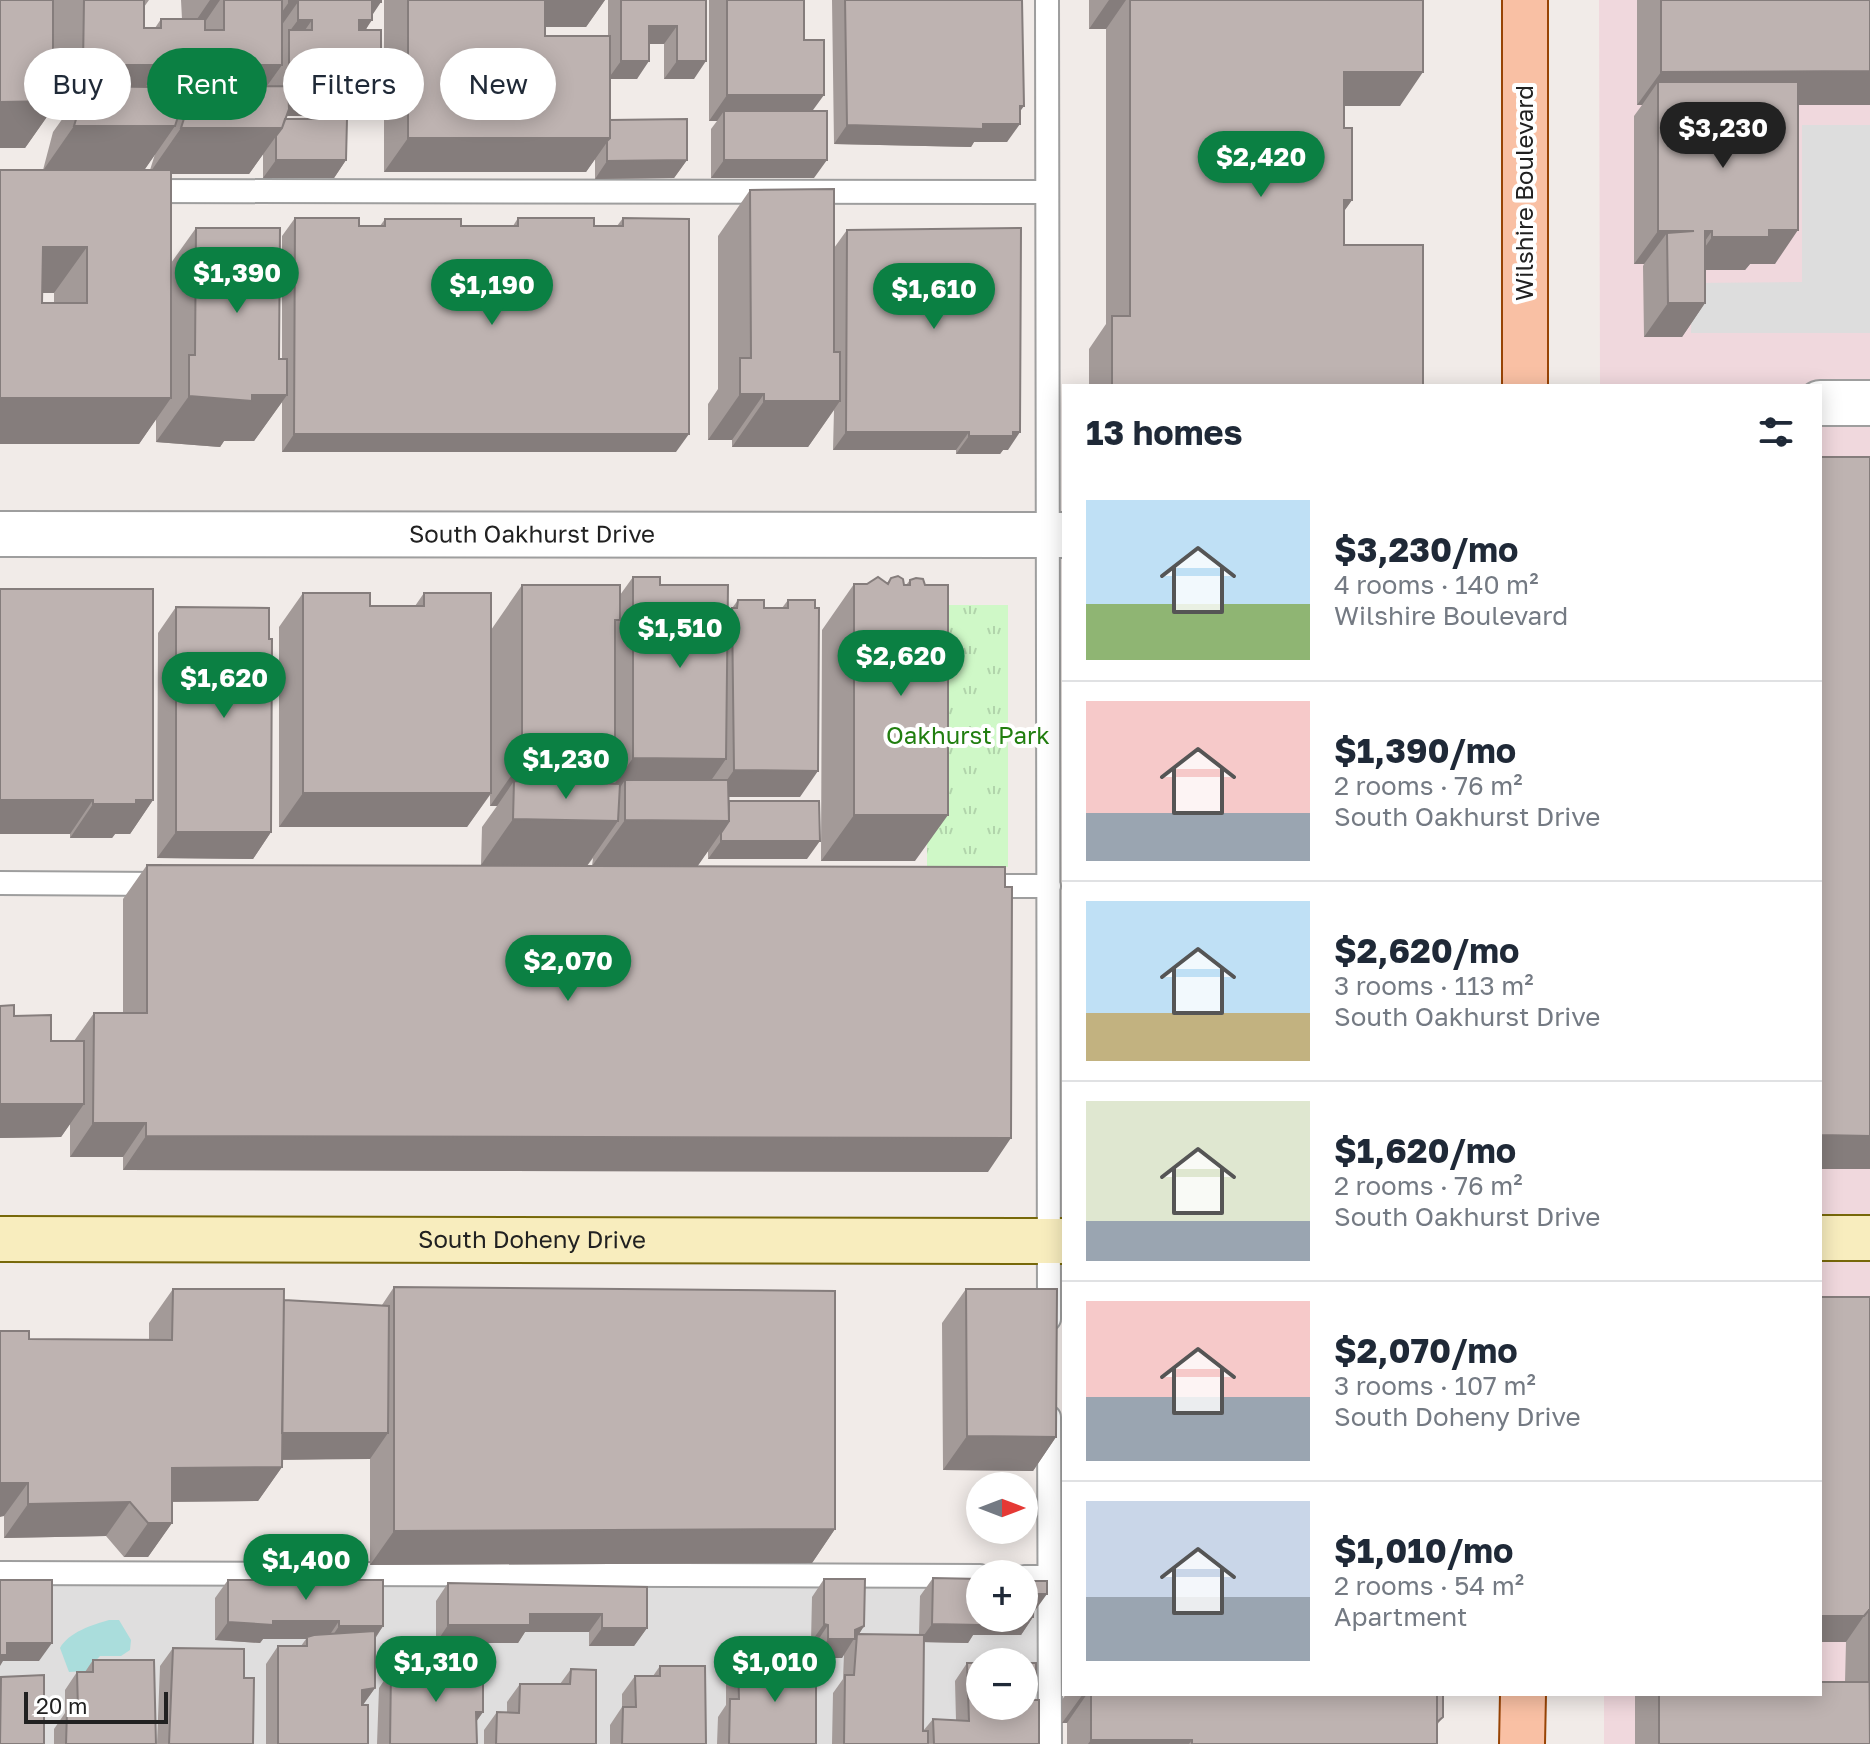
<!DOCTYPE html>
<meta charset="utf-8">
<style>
:root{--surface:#fff;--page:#f2f2f3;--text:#1f2937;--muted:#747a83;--line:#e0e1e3;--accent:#0b8043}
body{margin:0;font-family:"Golos Text",sans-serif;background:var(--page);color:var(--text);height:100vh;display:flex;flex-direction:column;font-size:30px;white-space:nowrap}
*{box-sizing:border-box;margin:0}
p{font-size:26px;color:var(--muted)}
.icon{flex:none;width:44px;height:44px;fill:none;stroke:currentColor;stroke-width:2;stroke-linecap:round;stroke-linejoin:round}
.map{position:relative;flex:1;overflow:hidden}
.drawer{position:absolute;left:1062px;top:384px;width:760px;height:1312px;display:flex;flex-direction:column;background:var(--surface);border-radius:0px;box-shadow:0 4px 20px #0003}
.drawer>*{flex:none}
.guide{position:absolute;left:24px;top:48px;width:760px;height:72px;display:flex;gap:16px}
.needle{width:52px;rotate:90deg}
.controls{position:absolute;left:966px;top:1472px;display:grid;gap:16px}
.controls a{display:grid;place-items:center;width:72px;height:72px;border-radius:50%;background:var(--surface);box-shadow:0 4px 20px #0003;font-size:40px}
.scale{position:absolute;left:24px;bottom:20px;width:144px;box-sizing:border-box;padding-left:8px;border:4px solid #212121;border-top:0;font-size:22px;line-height:28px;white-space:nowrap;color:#212121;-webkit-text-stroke:6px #fff;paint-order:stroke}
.price{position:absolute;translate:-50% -68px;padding:0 18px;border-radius:28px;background:var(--accent);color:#fff;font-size:26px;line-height:52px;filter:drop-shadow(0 2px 4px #0008)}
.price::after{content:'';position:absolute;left:50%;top:48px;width:24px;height:18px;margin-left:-12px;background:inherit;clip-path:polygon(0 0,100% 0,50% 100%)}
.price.on{background:#222;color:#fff}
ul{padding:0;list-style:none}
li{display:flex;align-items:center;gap:24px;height:200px;padding:0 24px}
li+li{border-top:2px solid var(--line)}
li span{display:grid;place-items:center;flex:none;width:224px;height:160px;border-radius:0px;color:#555}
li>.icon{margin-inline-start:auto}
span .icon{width:96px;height:96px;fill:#fffc;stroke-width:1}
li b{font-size:34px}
h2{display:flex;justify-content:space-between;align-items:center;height:96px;padding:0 24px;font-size:34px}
.pill{padding:0 28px;border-radius:36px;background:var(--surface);box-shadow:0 4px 20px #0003;font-size:28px;line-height:72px}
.pill.on{background:var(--accent);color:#fff}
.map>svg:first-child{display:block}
</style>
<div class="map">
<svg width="1870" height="1744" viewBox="0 0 1870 1744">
<defs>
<pattern id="park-tufts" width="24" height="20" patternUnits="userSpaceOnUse" patternTransform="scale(2)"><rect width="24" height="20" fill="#cff8c7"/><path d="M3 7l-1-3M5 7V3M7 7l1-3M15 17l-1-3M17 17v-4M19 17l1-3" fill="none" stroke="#b1d4ab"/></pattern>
</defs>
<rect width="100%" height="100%" fill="#f1ebe8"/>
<!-- residential -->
<path fill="#dfdede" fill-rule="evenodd" d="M0 1574 980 1590V1618H1024L1041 1591 1040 1744H0ZM980 1662H1024V1706H980Z"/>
<!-- commercial -->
<path fill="#f0d8dd" d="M1599 0H1870V1744H1604V1694H1820V386H1600Z"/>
<!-- park -->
<path fill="url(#park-tufts)" d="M928 605H1008V867H927Z"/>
<!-- parking -->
<path fill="#ddd" d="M1802 125H1870V333H1691L1692 283 1802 282Z"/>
<!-- water -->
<path fill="#aadddc" d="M109 1620H119L131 1640 130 1650 121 1656H100L86 1671 69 1672 60 1648C69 1632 92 1625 109 1620Z"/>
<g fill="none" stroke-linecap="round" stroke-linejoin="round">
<!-- lane casing -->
<g stroke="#9e9e9e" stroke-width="26">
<path id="lane" d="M1047 0 1049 1319
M141 191 1047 192
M0 883 163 884
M978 886H1049
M1049 1417 1050 1744
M0 1573 980 1576
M1024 1577H1049"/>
</g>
<!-- street casing -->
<g stroke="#9e9e9e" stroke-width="48">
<g id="street">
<path d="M1820 403H1870"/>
<path id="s1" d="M0 534 1064 535"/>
</g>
</g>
<!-- secondary casing -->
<g stroke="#776809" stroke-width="48">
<g id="secondary">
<path d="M1820 1238H1870"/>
<path id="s2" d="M0 1239 1064 1241"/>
</g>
</g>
<!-- primary casing -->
<g stroke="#984405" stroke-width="48">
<path id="primary" d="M1525 386V0
M1522 1744 1523 1694"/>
</g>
<!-- lane -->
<use href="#lane" stroke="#fff" stroke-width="22"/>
<!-- street -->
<use href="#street" stroke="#fff" stroke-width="44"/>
<!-- secondary -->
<use href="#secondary" stroke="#f8edbe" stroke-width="44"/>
<!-- primary -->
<use href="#primary" stroke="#f9c0a4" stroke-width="44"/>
</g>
<!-- wall -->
<path fill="#a39a98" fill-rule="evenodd" d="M0 0H149L144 7V28H155L161 19H182L181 0H381L372 15 366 30 363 116H286L285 119 346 160 334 178H263V154L249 174H171V263L196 228 279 359H282V236L295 218 359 226H380L385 219 461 226H513L518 218 594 226H617L623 218 676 452H282V402L254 441H224L220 447 156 442V419L139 444H0L43 170 53 132 68 111H51L25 148H0ZM155 154 150 170H144ZM42 293H54V303H42Z
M384 0H605L586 27H545V36H608V0H706L694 79H664V44H649L637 79H610V120L687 160 674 178 595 179V159L586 172H384Z
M709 0H804V40L812 111 814 178H711V129L717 121H709Z
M832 0H1022L1020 112 1007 142H974L971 147 834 144Z
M1089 0H1423L1400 106H1344V128L1352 200 1344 211V245L1423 386H1089V349L1106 324V29H1089Z
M1637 0H1870V105H1798L1775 264H1750L1745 270H1705V303L1682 337H1644L1643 266 1644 264H1634V116L1642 105H1637Z
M750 190 834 248 847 230 1008 450H1003L1000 454H956V450H833L834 410 808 447H732V440H708V404L718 389V236Z
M633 577 660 585 727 615 738 600 764 608H782L788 600 800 797H729V801L807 859H708V851L697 866 988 1172 123 1170V1157H70V1124L61 1137 0 1138 14 1016 51 1041H74L94 1013H123V899L147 865 526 866 481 865 482 827 497 806H490V795L467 827H279V627L303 593 370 606H415L424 593 491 630 522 585 620 595ZM593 858 592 866H587Z
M891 578 904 585H906L910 580 915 861H821L822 630 854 584 887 583Z
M0 589 153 800 130 834H115L112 838H70V834H0Z
M176 607 269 639 271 832 253 859 157 858 158 633Z
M394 1287 835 1529 812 1563 370 1565V1458L282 1460V1467L258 1501 172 1502V1523L148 1557H124L106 1536 4 1538V1516L29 1339 149 1340V1323L173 1289 284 1300 382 1305Z
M966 1289 1056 1437 1033 1471 943 1470 942 1323Z
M1870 1297V1744H1635V1694H1820L1845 1682 1846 1642H1820Z
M933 1578 1024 1581 1034 1612 1033 1617 1021 1635H973L968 1643 924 1642 923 1731 933 1719 956 1720 955 1681 967 1663H1024L1036 1687 1030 1696 1039 1744H832L833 1693 843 1679 844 1654 842 1658H816V1643L811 1642 812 1597 824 1579 864 1626 859 1634 919 1635 920 1596Z
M228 1580 383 1626 375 1639V1688L363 1705 368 1744H266V1664L278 1646H301L306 1639H263L260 1643 215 1640V1598Z
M448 1583 647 1587V1628L634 1646H589V1632H525L518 1643H436V1601Z
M173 1648 244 1678 253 1744H157L160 1666Z
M93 1660 156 1744H54V1729L65 1713V1690L77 1672H85Z
M738 1662 816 1744H717L718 1717 726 1705V1680Z
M433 1665 483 1712 476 1722 477 1744H377L379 1688 391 1670 431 1668Z
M660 1666 706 1744H610V1725L622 1707V1694L635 1676H653Z
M571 1669 596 1744H484V1730L497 1712 507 1713V1702L520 1684H560Z
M1066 1694H1443V1717L1437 1725V1744H1067V1723H1062V1700Z"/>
<!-- shaded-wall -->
<path fill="#857d7c" d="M210 0H220L192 41H182Z
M540 0H605L586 27H522Z
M1109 0H1126L1106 29H1089Z
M289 2H298L279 29H270Z
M372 2H381L369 20H372L354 47H340Z
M298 20H312L294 46 289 32Z
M649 26H677L664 44H637Z
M621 61H649L637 79H608Z
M677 61H706L694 79H664Z
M83 65H282L249 111 194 87 177 111 149 87V82L129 111 86 86 68 111H51L25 148H0V102L58 101Z
M1870 71V105H1658V82L1642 105H1637L1661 72Z
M1344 72H1423L1400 106H1320Z
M289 90H381L363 116H270Z
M727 95H824L805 121 724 111 717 121H709Z
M1020 106H1024L1011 124H1020L1007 142H974L971 147 834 144 847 125 983 124Z
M74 126H175L143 172H42Z
M181 128H282L249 174H149Z
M408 138H610L586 172H384Z
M276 160H346L334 178H263Z
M687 160 674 178 595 179 607 161Z
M724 160H827L814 178H711Z
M1344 200H1352L1328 234Z
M1769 230H1798L1775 264H1750L1745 270H1689L1712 237Z
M1658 231H1694L1667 233 1644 264H1634Z
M1705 231H1712L1689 264Z
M43 247H87L54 293H11Z
M1668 303H1705L1682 337H1644Z
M740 394H764L732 440H708Z
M287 395 254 441H224L220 447 156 442 189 396Z
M0 398H171L139 444H0Z
M764 401H840L808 447H732Z
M846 432H969L956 450H833Z
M1013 432H1020L1008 450H1003L1000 454H956L969 436Z
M294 434H689L676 452H282Z
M633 758 726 759 694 805 625 780 609 804H600Z
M522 760H562L530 806 514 781 497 806H490Z
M572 760H615L583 806 530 813 562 767Z
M734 770 818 771 800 797H715Z
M303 793H491L467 827H279Z
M0 800H93L70 834H0Z
M136 800H153L130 834H115L112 838H70L93 804Z
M854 815H948L915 861H821Z
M513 819 618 821 586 867 481 865Z
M625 820 729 821 697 867 592 866Z
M176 832H271L253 859 157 858Z
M721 841H820L807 859H708Z
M0 1104H84L61 1137 0 1138Z
M93 1123H146L123 1157H70Z
M1820 1135 1870 1136V1169H1820Z
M146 1136 1011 1138 988 1172 123 1170Z
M277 1433H388L370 1459 258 1460Z
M967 1436 1056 1437 1033 1471 943 1470Z
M282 1467 258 1501 148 1502 172 1468Z
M0 1483H28L4 1516 0 1517Z
M130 1502 106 1536 4 1538 28 1504Z
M148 1523H172L148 1557H124Z
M835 1529 812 1563 370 1565 394 1531Z
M1034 1594H1047L1034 1612H1024Z
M530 1614H602L589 1632H525L518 1643H436L448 1625Z
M1820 1616H1864L1846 1642H1820Z
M1024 1617H1033L1021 1635H973L968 1643 919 1642 932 1624 980 1618Z
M273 1621H339L327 1639H263L260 1643 215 1640 228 1622Z
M824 1624 828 1625 816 1643 811 1642Z
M339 1626H383L371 1644H327Z
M864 1626 857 1637V1634L842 1658H816L828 1639Z
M602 1628H647L634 1646H589Z
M7 1643H52L39 1661H3L0 1666V1653Z
M1030 1687H1036L1024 1705Z
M375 1688 362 1706V1690Z
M1083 1694H1087L1067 1723H1062Z
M476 1712H483L470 1730Z
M1091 1740H1192L1189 1744H1088Z"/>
<!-- building -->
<path fill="#beb3b1" stroke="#857d7c" stroke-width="2" fill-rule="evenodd" d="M0 0H53V54H58V101L0 102Z
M84 0H144V28H161V19H205V30H224V0H282V65H83Z
M289 0H381V2H372V20H359V30H381V90H289V30H312V20H298V2H289Z
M408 0H545V36H610V138H408Z
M621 0H706V61H677V26H649V61H621Z
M727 0H804V40H824V95H727Z
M845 0H1022L1024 106H1020V124H983V129L847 125Z
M1130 0H1423V72H1344V128H1352V200H1344V245H1423V386H1112V316H1130Z
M1661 0H1870V71L1661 72Z
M149 82H189L175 126H74L86 86 149 87Z
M1658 82H1798V230H1769V237H1712V231H1705V303H1668L1667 233 1694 231H1658Z
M288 86 289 109 282 128H181L194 87Z
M724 111H827V160H724Z
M285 119H347L346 160H276V136L282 128Z
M687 119V160L607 161V141L610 138V120Z
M0 170H171V398H0ZM43 247H87V303H42Z
M834 189V352H840V401H764V394H740V358H751L750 190Z
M295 218H359V226H385V219H461V226H518V218H594V226H623V218L689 219V434H294Z
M196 228H280L279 359H287V395H252V401L189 396V355H195Z
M1021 228 1020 432H1013V436H969V432H846L847 230Z
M1820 457H1870V1136L1820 1135Z
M898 576 903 579 904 585H910V580L916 578 923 579 925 585H948V815H854V584H867L878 577 888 584 891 578Z
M633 577H660V585H728L726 759 633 758Z
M522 585H620V620H615V760H572V767H562V760H522Z
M0 589H153V800H136V804H93V800H0Z
M303 593H370V606H424V593H491V793H303Z
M738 600H764V608H788V600H815V608H819L818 771 734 770 732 608H737Z
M176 607 269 608V639H272L271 832H176Z
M625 780H728L729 821 625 820Z
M514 781 620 784 618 821 513 819Z
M729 801H819L820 841H721V833L729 821Z
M147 865 1005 867V887H1012L1011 1138 146 1136V1123H93L94 1013H147Z
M14 1005V1016L51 1015V1041H84V1104H0V1006Z
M394 1287 835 1291V1529L394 1531Z
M173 1289H284L282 1467 172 1468V1523H148L130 1502 28 1504V1483H0V1331H29V1339L172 1340Z
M966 1289H1057L1056 1437 967 1436Z
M1820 1297H1870V1609L1864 1616H1820Z
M284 1300 389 1306 388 1433H282Z
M933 1578 980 1579V1625L932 1624Z
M824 1579H865L864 1626 855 1630V1639H828V1625L824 1624Z
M0 1580H52V1643H7V1655H0Z
M228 1580H383V1626H339V1621H273V1625L228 1622Z
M1024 1581H1047V1594H1034L1033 1617H1024Z
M448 1583 647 1587V1628H602V1614H530V1625H448Z
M1869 1609 1870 1744H1659V1694H1820V1682H1869Z
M375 1631V1688L362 1690V1705H368V1744H278V1646H307V1637L314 1635Z
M857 1634 924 1635 923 1731H928V1744H844L845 1675H854Z
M173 1648 244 1649V1678H254L253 1744H169Z
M1006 1654H1020V1662H1006Z
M93 1660H154L156 1744H66L67 1711 78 1710 77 1672H93Z
M816 1661V1744H729L730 1699H739L738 1662Z
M967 1663H980V1706H1024V1663H1036V1687H1030V1700H1039V1744H934L933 1719 969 1721Z
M413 1665H428L433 1670V1665H483V1712H476L477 1744H390L391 1670H409Z
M660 1666H705L706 1744H622L623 1707H636L635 1676H660Z
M571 1669 596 1670V1744H496L497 1712 519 1713 520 1684H570Z
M44 1675V1744H0L1 1677Z
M1091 1694H1437V1744H1192V1740H1091Z
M1437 1694H1443V1717L1437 1722Z"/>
<g text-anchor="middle" stroke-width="8" stroke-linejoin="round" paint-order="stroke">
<!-- street labels -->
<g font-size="24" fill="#212121" stroke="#fff">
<text transform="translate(1525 193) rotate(-90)" y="8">Wilshire Boulevard</text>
<text dy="8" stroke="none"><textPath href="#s1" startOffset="532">South Oakhurst Drive</textPath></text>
<text dy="8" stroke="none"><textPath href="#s2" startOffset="532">South Doheny Drive</textPath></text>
</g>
<!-- park labels -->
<g font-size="24" fill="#217e0f" stroke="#fff">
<text x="968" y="744">Oakhurst Park</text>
</g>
</g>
</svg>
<div class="controls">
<a><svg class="needle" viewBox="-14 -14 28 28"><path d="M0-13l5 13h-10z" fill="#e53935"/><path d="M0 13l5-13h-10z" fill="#747a83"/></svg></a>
<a>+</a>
<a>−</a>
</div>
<div class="scale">20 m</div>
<b class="price on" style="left:1723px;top:170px">$3,230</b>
<b class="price" style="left:1261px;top:199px">$2,420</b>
<b class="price" style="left:237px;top:315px">$1,390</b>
<b class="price" style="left:492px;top:327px">$1,190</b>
<b class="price" style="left:934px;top:331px">$1,610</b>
<b class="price" style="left:680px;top:670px">$1,510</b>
<b class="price" style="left:901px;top:698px">$2,620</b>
<b class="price" style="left:224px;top:720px">$1,620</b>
<b class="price" style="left:566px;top:801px">$1,230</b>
<b class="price" style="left:568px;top:1003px">$2,070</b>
<b class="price" style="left:306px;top:1602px">$1,400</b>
<b class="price" style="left:436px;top:1704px">$1,310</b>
<b class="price" style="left:775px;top:1704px">$1,010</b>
<div class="guide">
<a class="pill">Buy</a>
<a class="pill on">Rent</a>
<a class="pill">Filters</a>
<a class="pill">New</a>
</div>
<section class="drawer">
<h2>13 homes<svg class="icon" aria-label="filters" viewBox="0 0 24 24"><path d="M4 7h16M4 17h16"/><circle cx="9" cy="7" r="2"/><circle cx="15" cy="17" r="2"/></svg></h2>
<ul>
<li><span style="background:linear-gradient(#bfe0f5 65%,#8fb573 0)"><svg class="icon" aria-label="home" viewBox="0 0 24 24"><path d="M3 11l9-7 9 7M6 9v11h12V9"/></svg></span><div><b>$3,230/mo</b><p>4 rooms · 140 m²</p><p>Wilshire Boulevard</p></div></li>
<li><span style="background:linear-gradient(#f6c9c9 70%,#9aa5b1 0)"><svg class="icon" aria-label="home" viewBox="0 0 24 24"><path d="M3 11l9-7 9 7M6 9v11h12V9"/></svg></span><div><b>$1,390/mo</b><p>2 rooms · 76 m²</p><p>South Oakhurst Drive</p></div></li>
<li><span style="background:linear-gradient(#bfe0f5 70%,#c2b280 0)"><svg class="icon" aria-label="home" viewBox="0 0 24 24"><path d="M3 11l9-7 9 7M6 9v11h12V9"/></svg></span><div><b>$2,620/mo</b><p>3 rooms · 113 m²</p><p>South Oakhurst Drive</p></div></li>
<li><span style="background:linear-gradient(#dfe7d0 75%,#9aa5b1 0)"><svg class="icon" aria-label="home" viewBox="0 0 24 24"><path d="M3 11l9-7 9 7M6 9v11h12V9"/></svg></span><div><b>$1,620/mo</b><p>2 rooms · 76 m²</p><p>South Oakhurst Drive</p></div></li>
<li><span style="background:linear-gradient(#f6c9c9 60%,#9aa5b1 0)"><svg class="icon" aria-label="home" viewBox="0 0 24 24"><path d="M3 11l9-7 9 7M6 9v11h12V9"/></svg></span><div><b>$2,070/mo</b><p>3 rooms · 107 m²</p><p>South Doheny Drive</p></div></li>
<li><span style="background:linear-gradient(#c9d6e8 60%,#9aa5b1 0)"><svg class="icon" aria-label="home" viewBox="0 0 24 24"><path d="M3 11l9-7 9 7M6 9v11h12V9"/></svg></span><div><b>$1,010/mo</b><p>2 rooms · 54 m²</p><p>Apartment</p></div></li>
</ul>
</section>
</div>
